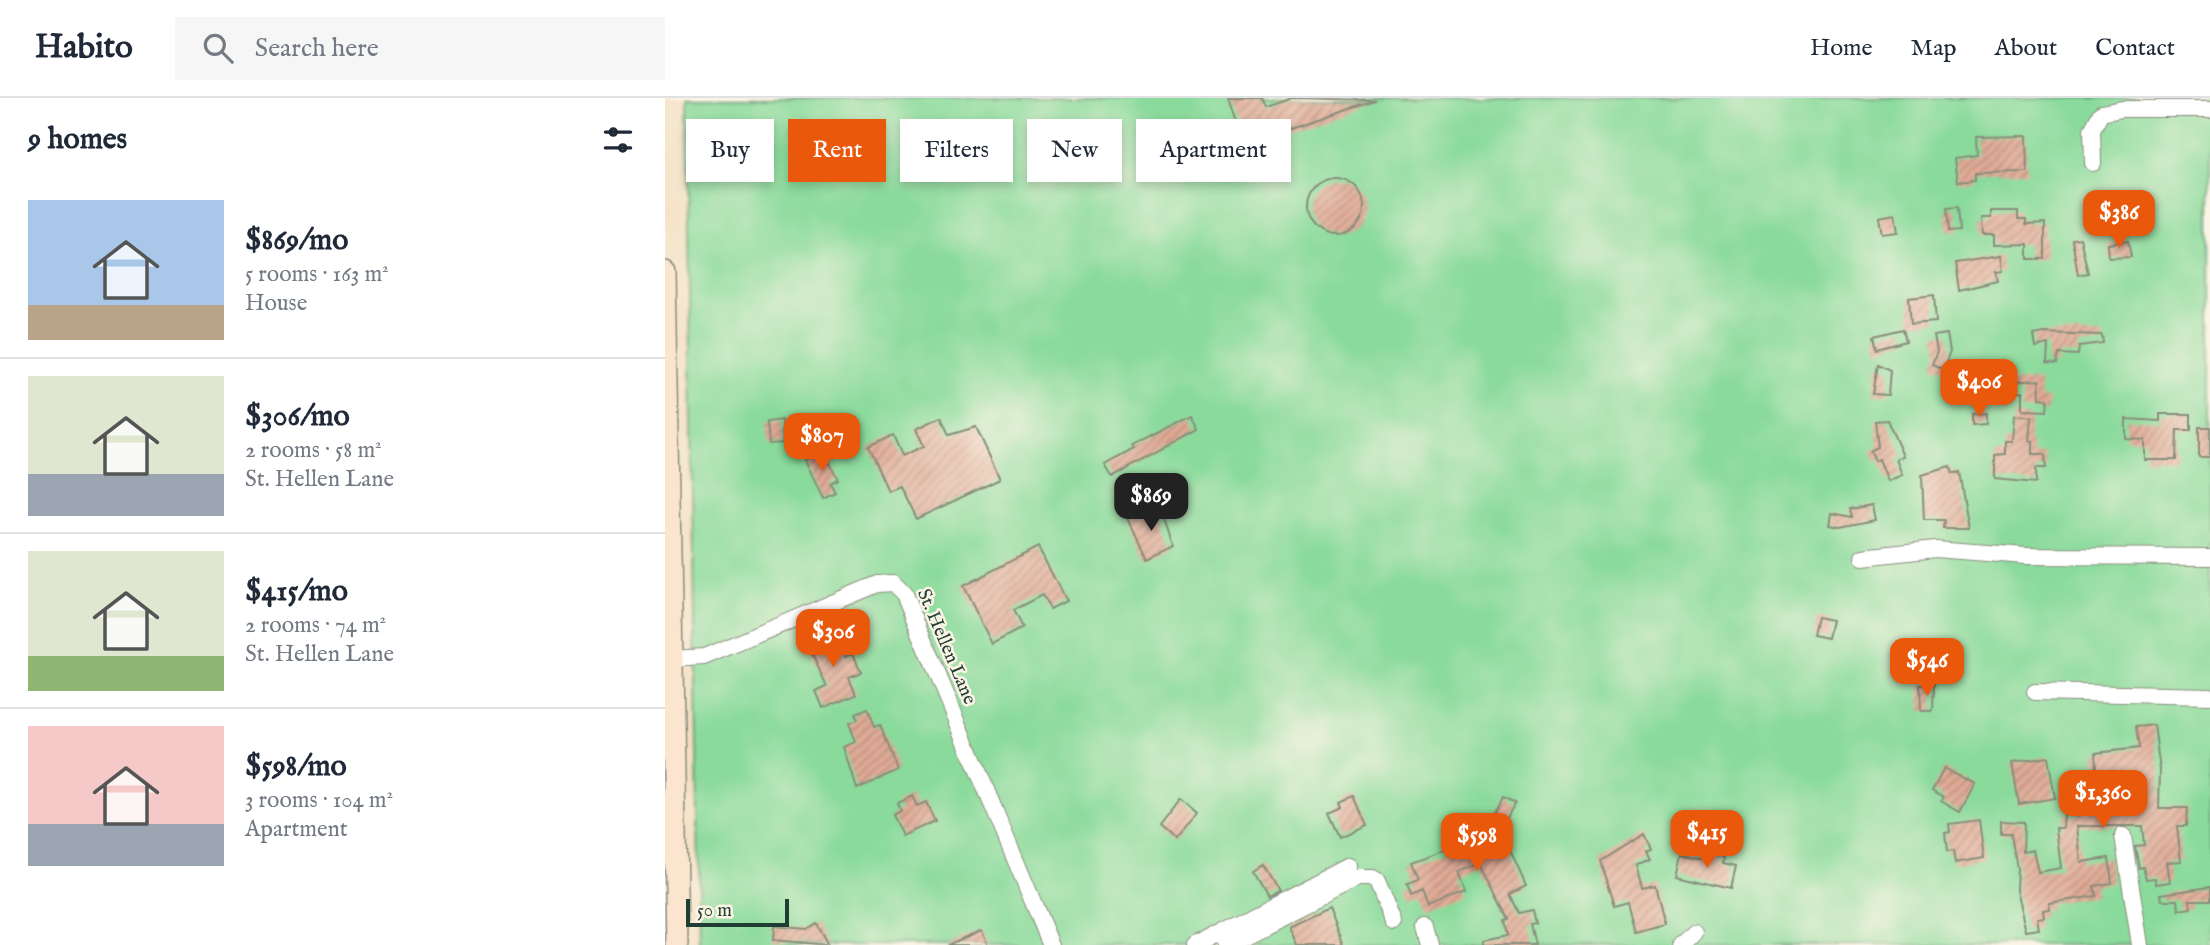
<!DOCTYPE html>
<meta charset="utf-8">
<style>
:root{--surface:#fff;--page:#f6f6f7;--text:#1f2937;--muted:#747a83;--line:#e0e1e3;--accent:#ea580c}
body{margin:0;font-family:"IM FELL English",serif;background:var(--page);color:var(--text);height:100vh;display:flex;flex-direction:column;font-size:26px;white-space:nowrap}
*{box-sizing:border-box;margin:0}
p{font-size:23px;color:var(--muted)}
.icon{flex:none;width:38px;height:38px;fill:none;stroke:currentColor;stroke-width:2;stroke-linecap:round;stroke-linejoin:round}
.map{position:relative;flex:1;overflow:hidden}
.panel{display:flex;flex-direction:column;background:var(--surface);width:665px}
.panel>*{flex:none}
.hud{position:absolute;left:21px;top:21px;width:665px;height:63px;display:flex;gap:14px}
.scale{position:absolute;left:21px;bottom:18px;width:103px;box-sizing:border-box;padding-left:7px;border:4px solid #1f3d34;border-top:0;font-size:19px;line-height:24px;white-space:nowrap;color:#1f3d34;-webkit-text-stroke:5px #fcf5e5;paint-order:stroke}
.price{position:absolute;translate:-50% -60px;padding:0 16px;border-radius:14px;background:var(--accent);color:#fff;font-size:23px;line-height:46px;filter:drop-shadow(0 2px 4px #0008)}
.price::after{content:'';position:absolute;left:50%;top:42px;width:21px;height:16px;margin-left:-10px;background:inherit;clip-path:polygon(0 0,100% 0,50% 100%)}
.price.on{background:#222;color:#fff}
ul{padding:0;list-style:none}
li{display:flex;align-items:center;gap:21px;height:175px;padding:0 28px}
li+li{border-top:2px solid var(--line)}
li span{display:grid;place-items:center;flex:none;width:196px;height:140px;border-radius:0px;color:#555}
li>.icon{margin-inline-start:auto}
span .icon{width:84px;height:84px;fill:#fffc;stroke-width:1}
li b{font-size:30px}
h2{display:flex;justify-content:space-between;align-items:center;height:84px;padding:0 28px;font-size:30px}
.pill{padding:0 24px;border-radius:0px;background:var(--surface);box-shadow:0 4px 10px #0003;font-size:24px;line-height:63px}
.pill.on{background:var(--accent);color:#fff}
header{display:flex;align-items:center;gap:42px;box-sizing:border-box;height:98px;padding:0 35px;background:var(--surface);border-bottom:2px solid var(--line)}
header strong{font-size:33px}
nav{display:flex;gap:38px;margin-inline-start:auto;font-size:24px}
.search{width:490px;height:63px;background:var(--page);display:flex;align-items:center;gap:18px;box-sizing:border-box;padding:0 24px;border-radius:0px;color:var(--muted);font-size:26px}
main{display:flex;flex:1;min-height:0}
.map>svg:first-child{display:block}
</style>
<header>
<strong>Habito</strong>
<div class="search"><svg class="icon" aria-label="search" viewBox="0 0 24 24"><circle cx="10" cy="10" r="6"/><path d="M15 15l6 6"/></svg>Search here</div>
<nav><a>Home</a><a>Map</a><a>About</a><a>Contact</a></nav>
</header>
<main>
<section class="panel">
<h2>9 homes<svg class="icon" aria-label="filters" viewBox="0 0 24 24"><path d="M4 7h16M4 17h16"/><circle cx="9" cy="7" r="2"/><circle cx="15" cy="17" r="2"/></svg></h2>
<ul>
<li><span style="background:linear-gradient(#a9c7e8 75%,#b9a48a 0)"><svg class="icon" aria-label="home" viewBox="0 0 24 24"><path d="M3 11l9-7 9 7M6 9v11h12V9"/></svg></span><div><b>$869/mo</b><p>5 rooms · 163 m²</p><p>House</p></div></li>
<li><span style="background:linear-gradient(#dfe7d0 70%,#9aa5b1 0)"><svg class="icon" aria-label="home" viewBox="0 0 24 24"><path d="M3 11l9-7 9 7M6 9v11h12V9"/></svg></span><div><b>$306/mo</b><p>2 rooms · 58 m²</p><p>St. Hellen Lane</p></div></li>
<li><span style="background:linear-gradient(#dfe7d0 75%,#8fb573 0)"><svg class="icon" aria-label="home" viewBox="0 0 24 24"><path d="M3 11l9-7 9 7M6 9v11h12V9"/></svg></span><div><b>$415/mo</b><p>2 rooms · 74 m²</p><p>St. Hellen Lane</p></div></li>
<li><span style="background:linear-gradient(#f6c9c9 70%,#9aa5b1 0)"><svg class="icon" aria-label="home" viewBox="0 0 24 24"><path d="M3 11l9-7 9 7M6 9v11h12V9"/></svg></span><div><b>$598/mo</b><p>3 rooms · 104 m²</p><p>Apartment</p></div></li>
</ul>
</section>
<div class="map">
<svg width="1545" height="847" viewBox="0 0 1545 847">
<defs>
<pattern id="building-hatch" width="6" height="6" patternUnits="userSpaceOnUse" patternTransform="scale(1.75)"><rect width="6" height="6" fill="#e0aa96"/><path d="M-1 1l2-2M0 6l6-6M5 7l2-2" fill="none" stroke="#b58c7b"/></pattern>
</defs>
<rect width="100%" height="100%" fill="#fcf5e5"/>
<filter id="ink" filterUnits="userSpaceOnUse"><feTurbulence type="fractalNoise" baseFrequency=".0143" numOctaves="2"/><feDisplacementMap in="SourceGraphic" scale="14" xChannelSelector="R" yChannelSelector="G"/><feConvolveMatrix kernelMatrix="1 2 1 2 8 2 1 2 1" color-interpolation-filters="sRGB"/></filter>
<filter id="wash" filterUnits="userSpaceOnUse"><feTurbulence type="fractalNoise" baseFrequency=".00686" numOctaves="4" result="noise"/><feDisplacementMap in="SourceGraphic" scale="28" xChannelSelector="R" yChannelSelector="G"/><feGaussianBlur stdDeviation="1.57" result="paint"/><feColorMatrix in="noise" values="0 0 0 0 0 0 0 0 0 0 0 0 0 0 0 0 0 1.4 0 .05"/><feComposite in="paint" operator="in"/></filter>
<g filter="url(#wash)">
<rect width="100%" height="100%" fill="#f3dfc2"/>
<!-- green -->
<path fill="#89da9b" stroke="#548c68" stroke-width="2" d="M22 0H1545V847H35Z"/>
<g id="blocks">
<!-- building -->
<path fill="url(#building-hatch)" fill-rule="evenodd" d="M563 0H597L601 9 627 0 710 2 578 46Z
M1361 38 1362 74 1310 75V82L1293 84 1290 60 1312 57 1311 39Z
M641 109a29 29 0 1 1 58 0a29 29 0 1 1-58 0Z
M1292 110 1294 133 1283 134 1281 111Z
M1326 113H1353V121H1361V126L1380 125V161H1363V146L1329 147V137H1317L1316 120H1326Z
M1230 116 1233 134 1217 136 1214 119Z
M1415 140 1423 175 1413 177 1407 141Z
M1463 143 1466 159 1444 160 1443 146Z
M1336 158 1338 173 1331 174 1333 183 1294 192 1290 165Z
M1269 197 1271 224 1246 226 1244 200Z
M1238 231 1241 243 1212 251 1209 238Z
M1378 235 1437 237 1438 245 1414 248 1413 257 1394 256 1392 266 1382 265 1383 246 1370 249 1368 237Z
M1282 236 1285 254 1278 272 1267 267 1272 254 1269 238Z
M1213 266 1225 272 1223 297 1208 296Z
M1374 282 1375 300 1383 301 1382 313 1357 312V294L1347 295 1346 284Z
M1321 315V326L1307 327V316Z
M1495 316H1526V332H1512L1511 362H1480V342L1461 341V321L1495 323Z
M527 317 534 331 447 379 440 367 469 351 467 348Z
M1349 317 1366 319 1364 343H1367V356H1380L1381 370H1371V385L1330 381V357L1340 356V343H1347Z
M276 319 284 337 311 329 335 381 251 421 235 388 223 393 203 349 228 337 237 358 259 348 251 331Z
M117 322 118 345 104 346 102 324Z
M1222 322 1238 358 1231 361 1237 377 1223 383 1214 361 1210 363 1205 353 1213 349 1210 323Z
M1534 329H1545V359H1534Z
M159 353 173 381 165 385 170 394 158 400 140 362Z
M1285 369 1287 376 1294 374 1304 430H1278L1279 422H1259L1257 377Z
M1207 407 1210 422 1175 429 1165 427 1167 415 1187 419 1185 411Z
M484 409 489 420 497 416 508 448 482 461 463 420Z
M373 449 401 503 385 511 377 497 348 512 357 530 327 546 298 488Z
M1152 519 1167 522 1163 540 1148 537Z
M164 533 173 552 177 550 181 558 188 555 196 574 184 579 191 596 158 610 151 593 162 588 141 544Z
M1255 587H1269L1268 613H1256Z
M202 611 209 629 215 627 233 672 192 691 179 649 191 644 184 625 192 622 190 616Z
M1489 627 1495 672 1494 710H1522L1521 728H1512L1516 763 1502 764 1505 784 1491 786 1490 780 1481 781 1478 769 1474 770 1470 748 1479 747 1477 728H1412L1416 764 1444 760 1447 785 1429 788 1431 798 1384 805 1385 811 1378 812 1379 819 1372 820 1374 831 1361 833 1351 792 1352 771 1346 736H1336V723L1359 724 1358 754 1368 752 1373 774 1396 770 1391 730H1398L1399 716 1413 718V694H1418L1416 671 1431 670 1430 655 1474 650 1471 629ZM1473 684V706H1452L1451 686Z
M1383 659 1390 700 1354 706 1347 665Z
M1279 670 1310 686 1295 714 1276 703 1279 699 1267 692Z
M247 698 252 708 261 704 270 723 237 738 227 717 235 713 232 705Z
M689 698 702 727 675 739 664 715 678 709 676 704Z
M838 699 850 705 832 738 840 755 845 752 861 788 845 796 854 815 867 812 870 825 865 826 870 847H819V842L843 837 840 822 844 821 816 765 794 774 801 794 763 809 757 793 746 798 742 786 753 782 746 764 790 748 783 735 829 716Z
M516 701 532 715 510 743 494 729Z
M1314 722 1319 760 1290 765 1288 753 1282 754 1280 735 1285 734 1284 726Z
M979 736 986 751 981 753 985 761 971 767 977 790 990 787 1000 826 971 834 963 804 949 808 935 763Z
M1017 755 1046 762 1047 756 1059 759 1058 765 1071 768 1066 790 1012 777Z
M598 767 613 793 602 798 588 773Z
M1545 789V802H1525L1526 810 1514 812 1513 802H1497L1496 796Z
M664 810 679 847H632L624 829Z
M151 825 163 847 108 842 109 828 141 831Z
M317 832 323 847H282Z"/>
</g>
</g>
<g filter="url(#ink)">
<use href="#blocks" fill-opacity="0" stroke="#898e7b" stroke-width="2"/>
<g fill="none" stroke-linecap="round" stroke-linejoin="round">
<!-- street casing -->
<g stroke="#898e7b" stroke-width="18">
<path id="street" d="M1428 65 1427 32 1436 15 1457 11H1545
M1198 459 1270 451 1361 458 1545 459
M7 561 39 559 212 486 228 485 239 496 386 847
M1370 594 1545 598
M1458 738 1475 847
M760 829 765 847
M530 847 683 768
M560 847 693 780H708L712 783 729 825
M1016 847 1029 834"/>
</g>
<!-- secondary casing -->
<g stroke="#898e7b" stroke-width="24">
<path id="secondary" d="M0 174 12 847"/>
</g>
<!-- street -->
<use href="#street" stroke="#fff" stroke-width="16"/>
<!-- secondary -->
<use href="#secondary" stroke="#fbe5cf" stroke-width="21"/>
</g>
</g>
<g text-anchor="middle" stroke-width="5" stroke-linejoin="round" paint-order="stroke">
<!-- street labels -->
<g font-size="19" fill="#1f3d34" stroke="#fcf5e5">
<text transform="translate(283 548) rotate(67)" y="7">St. Hellen Lane</text>
</g>
</g>
</svg>
<div class="scale">50 m</div>
<b class="price" style="left:1454px;top:152px">$386</b>
<b class="price" style="left:1314px;top:321px">$406</b>
<b class="price" style="left:157px;top:375px">$807</b>
<b class="price on" style="left:486px;top:435px">$869</b>
<b class="price" style="left:168px;top:571px">$306</b>
<b class="price" style="left:1262px;top:600px">$546</b>
<b class="price" style="left:1438px;top:732px">$1,360</b>
<b class="price" style="left:1042px;top:772px">$415</b>
<b class="price" style="left:812px;top:775px">$598</b>
<div class="hud">
<a class="pill">Buy</a>
<a class="pill on">Rent</a>
<a class="pill">Filters</a>
<a class="pill">New</a>
<a class="pill">Apartment</a>
</div>
</div>
</main>
